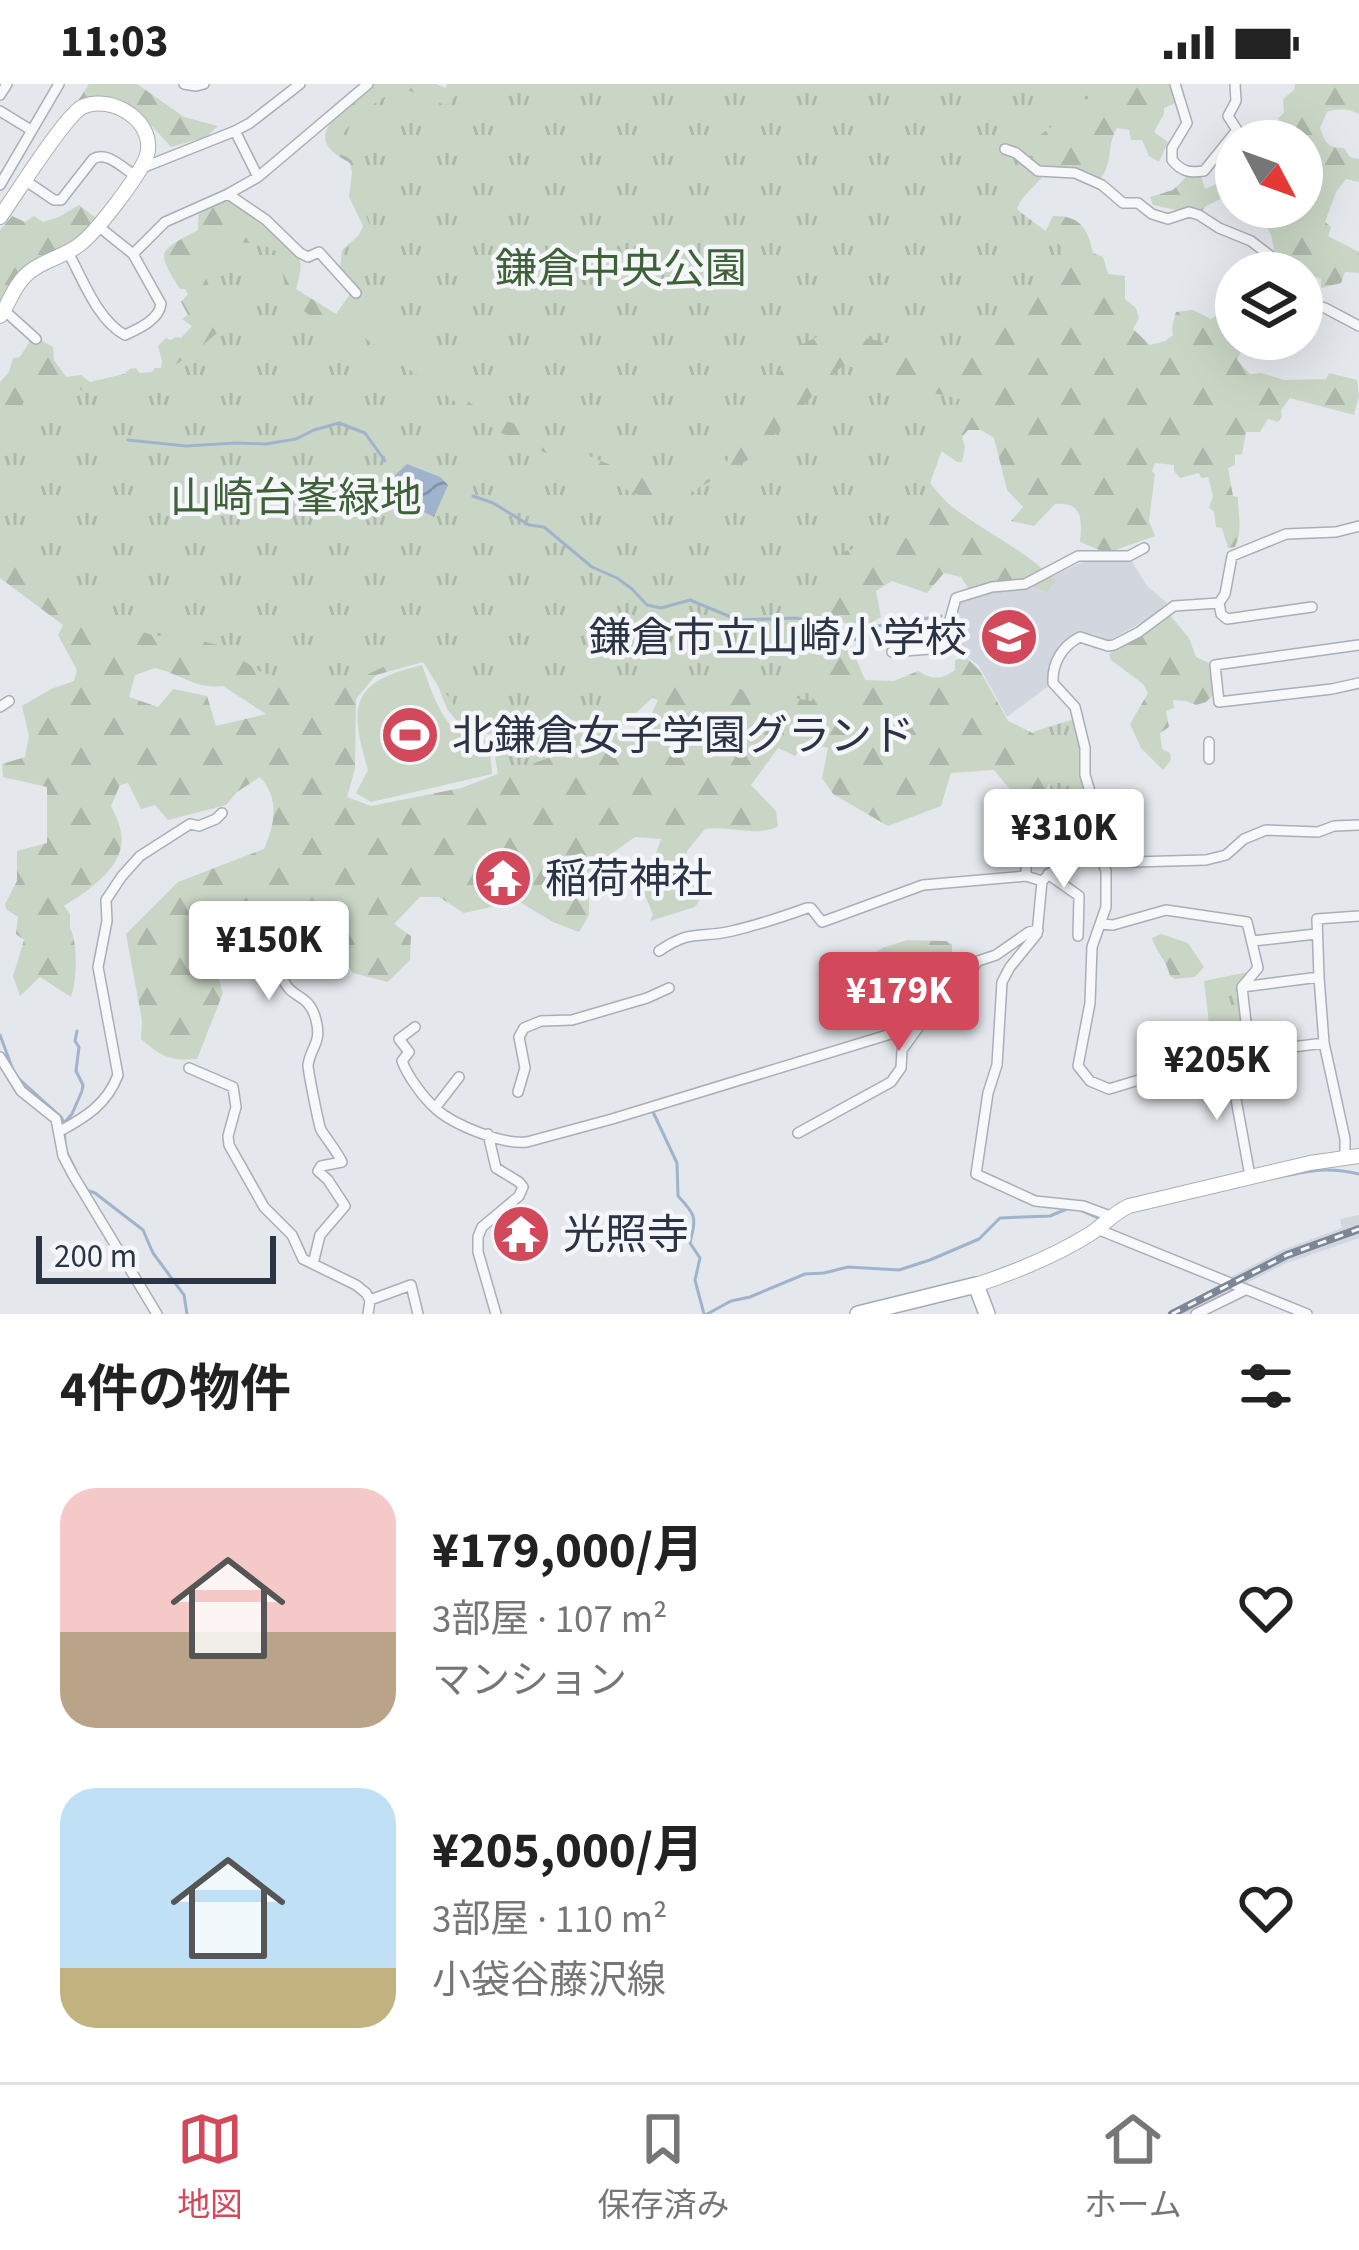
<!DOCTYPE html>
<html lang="ja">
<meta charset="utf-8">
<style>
:root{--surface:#fff;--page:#f6f6f6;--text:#222;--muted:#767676;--line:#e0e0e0;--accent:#d1495b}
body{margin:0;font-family:"Source Sans 3","Noto Sans JP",sans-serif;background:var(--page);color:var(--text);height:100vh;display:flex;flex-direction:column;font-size:45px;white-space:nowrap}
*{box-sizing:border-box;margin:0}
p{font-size:39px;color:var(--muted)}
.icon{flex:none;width:66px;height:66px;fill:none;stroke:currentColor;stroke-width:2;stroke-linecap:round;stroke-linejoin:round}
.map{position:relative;height:1230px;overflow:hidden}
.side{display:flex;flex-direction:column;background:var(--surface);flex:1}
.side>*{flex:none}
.needle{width:78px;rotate:131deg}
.controls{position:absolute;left:1215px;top:36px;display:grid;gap:24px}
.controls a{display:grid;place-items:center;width:108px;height:108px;border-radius:50%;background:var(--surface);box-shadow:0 12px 48px #0002;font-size:60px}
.scale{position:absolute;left:36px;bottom:30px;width:240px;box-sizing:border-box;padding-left:12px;border:6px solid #2b3445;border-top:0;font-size:33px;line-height:42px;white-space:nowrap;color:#2b3445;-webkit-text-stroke:9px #f4f6f9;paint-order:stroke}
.price{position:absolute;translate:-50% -102px;padding:0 27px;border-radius:12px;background:#fff;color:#222;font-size:39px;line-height:78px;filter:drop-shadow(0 3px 6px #0008)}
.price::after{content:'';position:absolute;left:50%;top:72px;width:36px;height:27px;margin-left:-18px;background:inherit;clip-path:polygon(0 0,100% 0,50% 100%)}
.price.selected{background:var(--accent);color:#fff}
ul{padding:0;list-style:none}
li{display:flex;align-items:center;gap:36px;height:300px;padding:0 60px}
li span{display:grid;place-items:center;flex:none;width:336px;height:240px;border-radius:36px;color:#555}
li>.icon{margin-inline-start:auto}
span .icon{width:144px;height:144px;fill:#fffc;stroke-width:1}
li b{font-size:51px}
h2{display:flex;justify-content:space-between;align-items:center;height:144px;padding:0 60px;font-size:51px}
.status{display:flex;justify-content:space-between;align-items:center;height:84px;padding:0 60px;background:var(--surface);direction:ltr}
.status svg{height:33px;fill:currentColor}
.tab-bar{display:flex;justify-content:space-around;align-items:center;height:168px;border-top:3px solid var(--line);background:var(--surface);font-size:33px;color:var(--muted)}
.tab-bar a{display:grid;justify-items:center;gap:6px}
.tab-bar .selected{color:var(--accent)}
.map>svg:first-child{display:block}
</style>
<div class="status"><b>11:03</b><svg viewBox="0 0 49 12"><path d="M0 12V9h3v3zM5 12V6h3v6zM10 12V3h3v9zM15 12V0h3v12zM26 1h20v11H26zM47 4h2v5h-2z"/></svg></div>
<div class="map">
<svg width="1359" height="1230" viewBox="0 0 1359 1230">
<defs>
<pattern id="forest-firs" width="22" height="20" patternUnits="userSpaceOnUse" patternTransform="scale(3)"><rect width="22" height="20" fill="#c9d6c5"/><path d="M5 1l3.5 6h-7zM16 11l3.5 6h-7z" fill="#adb8ab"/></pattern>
<pattern id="park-tufts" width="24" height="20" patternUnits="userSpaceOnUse" patternTransform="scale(3)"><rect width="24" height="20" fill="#c9d6c5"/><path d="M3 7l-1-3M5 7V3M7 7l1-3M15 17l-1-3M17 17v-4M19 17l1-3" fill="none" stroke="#adb8ab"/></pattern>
<pattern id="water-waves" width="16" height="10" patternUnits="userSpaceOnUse" patternTransform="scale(3)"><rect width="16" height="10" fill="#9fb4cc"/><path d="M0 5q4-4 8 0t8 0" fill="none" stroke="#8293a7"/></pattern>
</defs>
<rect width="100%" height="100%" fill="#e4e7ec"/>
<!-- built -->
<path fill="#d2d6de" d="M1117 474 1131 476 1147 502 1167 519 1148 535 1108 557 1093 550 1080 549 1066 556 1057 568 1049 587 1050 601 1007 633 979 582 945 555 955 522 962 513 1027 504 1085 477Z
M1359 1131V1154L1287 1179 1243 1201 1229 1194 1282 1166 1342 1144 1340 1135Z
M1223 1199 1236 1205 1188 1230H1167Z"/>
<!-- forest -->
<path fill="url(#forest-firs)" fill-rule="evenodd" d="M89 0H137L184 33 218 42 206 53 171 63C140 29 126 10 76 20Z
M372 0H436L446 4 447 0H935L967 83 1043 152 1053 132C1079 131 1088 144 1093 169L1103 173 1108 190 1125 192V215L1136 224 1139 234 1133 245 1150 261 1165 257 1173 251 1172 242 1176 228 1193 226 1211 235 1228 223 1236 226V255H1247L1237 276 1250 290 1261 289 1285 296 1326 295 1329 289 1357 296 1359 312 1354 331 1290 314 1281 326 1282 333 1278 338 1268 335 1260 348H1246L1242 370 1235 371V381L1228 384 1233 412 1238 413C1238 431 1243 446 1235 463L1228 464 1222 444 1216 443 1214 427 1209 424 1213 412 1208 393 1201 394 1199 389 1180 394 1174 387V381L1155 379 1152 387 1155 390 1149 437 1155 452 1107 469 1080 458C1082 435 1083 418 1055 420L1034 442 1011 437 1023 423 1007 406 994 354 981 346H968L962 353 965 363 962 378H957L937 364 929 398C937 407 945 418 955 425 989 450 1026 467 1056 497L1047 508 1019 499 970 507 961 493 944 489 927 509 892 497 876 507 881 533 859 546 820 527 781 553H832L846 550 865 596 894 597 918 587C933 596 941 596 955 586V576L966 573 980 587 1008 637 1041 653 1053 689 1038 727 1026 725 994 686 951 689 941 722 888 742 833 710 822 694 828 664 806 658 795 672 778 664 751 701 776 727 778 742C757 754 729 741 705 745L687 767 684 783 699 794 703 811 695 823 650 837 653 831 643 806 661 755 635 753 607 773 589 794V831L579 848 553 838 518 817 464 829 439 813H420L394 840 411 852 410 876 388 898 353 889 334 863 305 850 269 839 262 852 233 838 209 867 223 909 197 975C170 977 162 973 141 955L142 936 126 850 178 798 264 765C275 740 280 715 260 693L237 708 226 721 168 736 155 721 141 725 128 699 120 701 111 722C115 730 120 740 121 749 127 782 88 807 64 822L70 830V844C78 858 77 897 71 913L40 893 20 912 13 892 24 856 16 850 18 833 6 825 5 820 17 797V767L47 759V703L3 693 2 680 25 673 29 652 22 622 51 605 74 597 77 586 58 551 63 541 0 494V298L9 288 13 274 20 273 30 257 39 255 53 263 54 276 66 293 81 291 90 298 124 290 130 285 136 284 139 289 152 288 155 284H161L162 277 158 262 166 254 170 256 176 253 181 254 192 242 182 235 188 231 181 218 188 210 185 205H180C155 165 158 168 198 146L199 125C207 122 218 115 227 116 242 117 297 163 300 177 302 185 298 197 296 205L336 230 350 210 339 196 342 166 359 151 363 142 349 113 352 88 350 79C342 74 331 69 327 60 316 41 358 12 372 0ZM423 578 438 602 447 625 467 649 491 650 498 690 461 704 371 722 347 713 355 685 356 615 376 591ZM155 584C182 591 196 605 223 602L266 630 216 642 207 612 173 605 158 623 129 613 135 591ZM649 613 658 616 651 631 625 652 611 640Z
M1030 0H1171L1178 18 1164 24V30L1154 48 1168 58 1159 78 1149 72 1142 56H1131L1129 46 1117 44C1106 62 1114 78 1100 95L1063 84 1040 81 1019 30Z
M1295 0H1359V30C1347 24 1339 24 1327 28L1320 44C1325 59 1328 64 1344 64L1350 73 1359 75V98L1346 95 1336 108 1325 138 1331 143 1328 152 1359 168V189L1345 188 1341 199 1321 204V195L1301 187 1290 186 1276 173 1271 151 1257 123H1302V57H1275L1282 43 1278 34 1284 29 1283 15 1294 6Z
M1187 92H1201L1205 105 1236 92V112L1231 110 1206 122 1198 131 1153 121 1150 113 1173 106Z
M79 121 96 134 92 142 0 223V146L12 132 25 138 34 132 43 138 59 133Z
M1168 529 1189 554 1196 573 1211 580 1214 610 1206 618 1196 621 1186 617 1173 616 1174 624 1166 627 1169 643 1160 649 1162 665 1170 669 1171 676 1163 686 1141 664 1130 640 1148 609 1143 600 1111 576 1109 570Z
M1161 850 1188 859 1204 883 1195 893 1175 895 1170 892C1167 876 1156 869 1152 854Z
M907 856 946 857 952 860V871L932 873 922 879 909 878 899 884 865 887 857 881 882 864Z"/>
<!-- park -->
<path fill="url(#park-tufts)" d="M466 0H1098C1080 30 1062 33 1037 54L1036 64 1049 81C1042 100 1023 107 1017 125 1031 138 1057 151 1064 169L1056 186 1027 213 956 264 903 263 858 252 817 253 802 260C778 288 756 321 737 352 731 363 730 377 721 386 700 408 667 401 641 394L483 327 459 312 394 261 362 226 355 211 341 196 345 165 369 148 371 143C361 126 357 82 351 76 346 72 339 70 333 66 340 45 387 1 410 7 424 10 433 19 448 21Z
M228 158 258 159 278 168 288 216 324 241 349 243 497 347 665 423 753 373 844 280 894 300 960 315 911 453 845 467 831 510 812 617 704 599 664 603 607 656 584 661 504 690 497 649 468 641 437 597 429 575 421 570 404 573 333 607 303 602 261 588 218 561 182 552H156L108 538 36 478 0 456V346L27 313 58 295 94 312 145 301 195 268 224 243 202 183 210 166Z
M1074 635 1083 670 1089 715 1051 709 1044 675 1033 648Z
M1248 888 1238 903 1245 965 1243 969 1213 972 1204 897Z"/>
<!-- garden -->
<path fill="#c9d6c5" d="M422 581C431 605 442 645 469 654 475 656 482 655 489 656L492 690 371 718 356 709 368 686C349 621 350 598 422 581Z"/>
<!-- water -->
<path fill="url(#water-waves)" d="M407 380 440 393 448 401 434 433 418 425 410 409 394 398 395 391Z"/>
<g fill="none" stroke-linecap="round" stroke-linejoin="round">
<!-- stream -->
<path stroke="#9fb4cc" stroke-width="3" d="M128 356 186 362 236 359 266 360 296 355 314 346 339 339 365 349 385 377
M473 412 493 419 529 441 544 443 592 483 617 494 632 505 647 521 661 524 690 516 738 536 796 534 829 542 856 556 877 542 941 532
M0 951 13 986
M18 994 61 1033 64 1039 65 1060
M653 1028 677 1079 678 1112C697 1132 696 1133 690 1159L700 1174 695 1196 704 1230
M64 1039 72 1030 82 1007 83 1001 76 987 79 963 75 957 77 947
M67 1069 76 1087
M1275 1094C1308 1087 1326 1082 1359 1090
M86 1106 95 1109 143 1146 153 1169 184 1211 187 1230
M1078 1125 1099 1134
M707 1230 731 1217 750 1213 805 1190 824 1189 848 1183 899 1186 930 1176 979 1155 1000 1134 1050 1132 1069 1124"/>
<!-- street casing -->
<g stroke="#a9aeb7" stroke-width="12">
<path id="street" d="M184 0 196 2 204 0
M1175 0 1187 39 1172 64V76C1182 88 1190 89 1204 87L1237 46 1228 32 1236 17 1235 0
M0 11 7 0
M0 27 31 46
M235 47 258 93
M1005 65 1016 69 1038 87 1075 89 1102 101 1123 119H1138L1152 130 1168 135 1189 128 1199 131 1219 144 1251 157 1277 177 1285 189
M142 84 235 47 250 39 300 0
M26 97 54 116H61L93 75C107 67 122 83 134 91
M0 101 59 0
M228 110 266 136 300 169 308 173 319 168 356 209
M68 168C82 194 98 237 125 251 138 245 159 236 161 220L133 170 98 142
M133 170 165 138 228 110 258 93 368 0
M1302 217 1325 224 1359 242
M5 227 36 255
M1219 519 1174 522 1139 548 1114 561 1108 562 1080 553C1062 562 1052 579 1053 599L1075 623 1085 664V691L1092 714 1081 749 1084 763 1096 768 1102 775 1109 772 1133 778 1206 776 1226 771 1244 755 1266 746 1318 748 1334 742 1359 741
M1219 519 1225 510 1232 472 1286 450 1336 448 1359 442
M1219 519 1221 530 1227 535 1312 523
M1359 561 1215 581 1219 618 1332 605 1359 599
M892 568 942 564 956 514 992 503 1025 500 1078 472H1129L1144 464
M0 623 9 617
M1209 675V658
M1082 760 1042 797 1037 850 1010 883 1002 898 997 981 988 1009 976 1090 1035 1117 1083 1122 1110 1132
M1102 775 1106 787V823L1092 863 1090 919 1078 982 1090 997 1109 1005 1192 980 1229 977 1277 965 1324 959
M1048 790 1079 812 1078 852
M1026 792V771
M1101 840 1113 841 1166 826 1247 838 1258 884 1242 903 1319 893 1317 835 1359 832
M1253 857 1316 850
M282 864C276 924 307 899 316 936 322 959 311 962 308 981 308 987 319 1042 321 1046 328 1057 336 1066 342 1078L321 1082 318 1087 328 1096 345 1122 320 1151 313 1180
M659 867C693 844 698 855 732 847 758 841 782 833 807 824H811L822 838 923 801 1026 792 1042 797
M1319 893 1324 959 1345 1055V1073
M1242 903 1250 973
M415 943 399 955 409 968 402 977C408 993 423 1013 436 1025 454 1041 503 1061 527 1058L612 1035 920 941 934 922 952 909 978 877 996 871 1029 848 1038 846
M0 973 21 1007 56 1035 63 1072 73 1091 157 1230
M1229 977 1250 1092
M189 984 233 1003 236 1023 228 1052 229 1061 264 1123 292 1151 303 1175 356 1201 366 1209 370 1216 368 1230
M518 1008 525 984 519 953 524 944 541 937 572 936 647 914 669 904
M435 1024 459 993
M60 1047C86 1033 107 1020 118 991L98 883 107 837 106 816 122 792 140 772 190 740 199 742 216 735 222 729
M798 1049 891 998 901 984 902 966 920 941
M488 1050 496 1084 519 1098 523 1103 519 1112 482 1143 478 1153V1168L496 1230
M1097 1145 1307 1230
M370 1216 411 1201 418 1230
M1196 1230 1245 1206"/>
</g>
<!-- secondary casing -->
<g stroke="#a9aeb7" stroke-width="16">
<path id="secondary" d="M0 133C15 112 65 32 82 23 112 9 159 39 146 74 138 93 96 149 79 161 62 174 39 177 24 193 13 204 9 220 0 232
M976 1201C1015 1188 1055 1172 1090 1150 1104 1141 1113 1129 1129 1122L1310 1079 1359 1072"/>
</g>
<!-- primary casing -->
<g stroke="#a3abb8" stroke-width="18">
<path id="primary" d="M858 1230 976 1201 987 1230"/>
</g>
<!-- street -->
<use href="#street" stroke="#f7f8fa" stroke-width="9"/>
<!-- secondary -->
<use href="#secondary" stroke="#fff" stroke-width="14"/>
<!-- primary -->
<use href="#primary" stroke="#fff" stroke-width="15"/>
<!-- rail casing -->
<g stroke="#7d8696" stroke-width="8">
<path id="rail" d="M1172 1230 1287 1171 1359 1145"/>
</g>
<!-- rail -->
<use href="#rail" stroke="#f4f6f9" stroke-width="3" stroke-dasharray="9" stroke-linecap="butt"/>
</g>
<!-- icons -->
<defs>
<g id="school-disc" transform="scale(3)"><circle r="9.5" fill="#d1495b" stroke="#f4f6f9"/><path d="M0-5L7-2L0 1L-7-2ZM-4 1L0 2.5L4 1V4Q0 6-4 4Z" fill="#fff"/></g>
<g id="stadium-disc" transform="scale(3)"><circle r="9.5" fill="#d1495b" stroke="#f4f6f9"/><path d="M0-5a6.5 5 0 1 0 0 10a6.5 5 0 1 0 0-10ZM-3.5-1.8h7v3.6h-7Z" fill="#fff"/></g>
<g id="temple-disc" transform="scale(3)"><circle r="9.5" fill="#d1495b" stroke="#f4f6f9"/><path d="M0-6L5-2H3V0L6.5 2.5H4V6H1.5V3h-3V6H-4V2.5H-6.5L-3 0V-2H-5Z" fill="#fff"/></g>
</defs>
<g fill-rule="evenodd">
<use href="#school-disc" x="1009" y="553"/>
<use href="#stadium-disc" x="410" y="651"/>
<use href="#temple-disc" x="503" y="794"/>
<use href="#temple-disc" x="521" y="1150"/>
</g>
<g text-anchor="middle" stroke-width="9" stroke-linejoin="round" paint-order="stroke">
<!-- park labels -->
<g font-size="42" fill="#3f6138" stroke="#f4f6f9">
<text x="621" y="199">鎌倉中央公園</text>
<text x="296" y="428">山崎台峯緑地</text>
</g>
<!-- poi labels -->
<g font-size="42" fill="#2b3445" stroke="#f4f6f9" text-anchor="start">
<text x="967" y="568" text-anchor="end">鎌倉市立山崎小学校</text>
<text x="452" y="666">北鎌倉女子学園グランド</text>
<text x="545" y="809">稲荷神社</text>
<text x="563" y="1165">光照寺</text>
</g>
</g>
</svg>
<div class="controls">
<a><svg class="needle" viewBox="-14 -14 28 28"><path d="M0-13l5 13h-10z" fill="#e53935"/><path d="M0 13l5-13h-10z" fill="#767676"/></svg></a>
<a><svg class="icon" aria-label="layers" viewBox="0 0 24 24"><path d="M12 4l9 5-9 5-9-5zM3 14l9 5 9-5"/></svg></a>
</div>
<div class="scale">200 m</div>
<b class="price" style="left:1064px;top:807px">¥310K</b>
<b class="price" style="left:269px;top:919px">¥150K</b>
<b class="price selected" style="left:899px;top:970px">¥179K</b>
<b class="price" style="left:1217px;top:1039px">¥205K</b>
</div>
<section class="side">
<h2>4件の物件<svg class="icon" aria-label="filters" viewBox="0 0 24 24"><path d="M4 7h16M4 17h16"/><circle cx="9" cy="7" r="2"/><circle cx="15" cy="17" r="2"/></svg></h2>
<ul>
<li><span style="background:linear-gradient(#f6c9c9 60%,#b9a48a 0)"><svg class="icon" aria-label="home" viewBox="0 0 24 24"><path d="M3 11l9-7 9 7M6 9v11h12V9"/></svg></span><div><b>¥179,000/月</b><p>3部屋 · 107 m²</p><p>マンション</p></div><svg class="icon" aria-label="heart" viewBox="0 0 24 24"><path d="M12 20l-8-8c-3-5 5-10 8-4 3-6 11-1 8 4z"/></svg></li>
<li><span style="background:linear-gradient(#bfe0f5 75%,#c2b280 0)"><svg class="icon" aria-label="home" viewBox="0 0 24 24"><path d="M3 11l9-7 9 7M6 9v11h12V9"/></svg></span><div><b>¥205,000/月</b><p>3部屋 · 110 m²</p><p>小袋谷藤沢線</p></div><svg class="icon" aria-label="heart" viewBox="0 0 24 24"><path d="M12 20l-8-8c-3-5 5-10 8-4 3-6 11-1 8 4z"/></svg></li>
</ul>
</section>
<nav class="tab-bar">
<a class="selected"><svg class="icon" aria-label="map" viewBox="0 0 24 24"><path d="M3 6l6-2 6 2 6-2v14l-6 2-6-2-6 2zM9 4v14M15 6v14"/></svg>地図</a>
<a><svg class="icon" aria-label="saved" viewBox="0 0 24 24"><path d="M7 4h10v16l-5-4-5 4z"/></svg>保存済み</a>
<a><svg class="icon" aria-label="home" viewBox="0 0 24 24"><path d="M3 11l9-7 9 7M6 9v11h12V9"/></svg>ホーム</a>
</nav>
